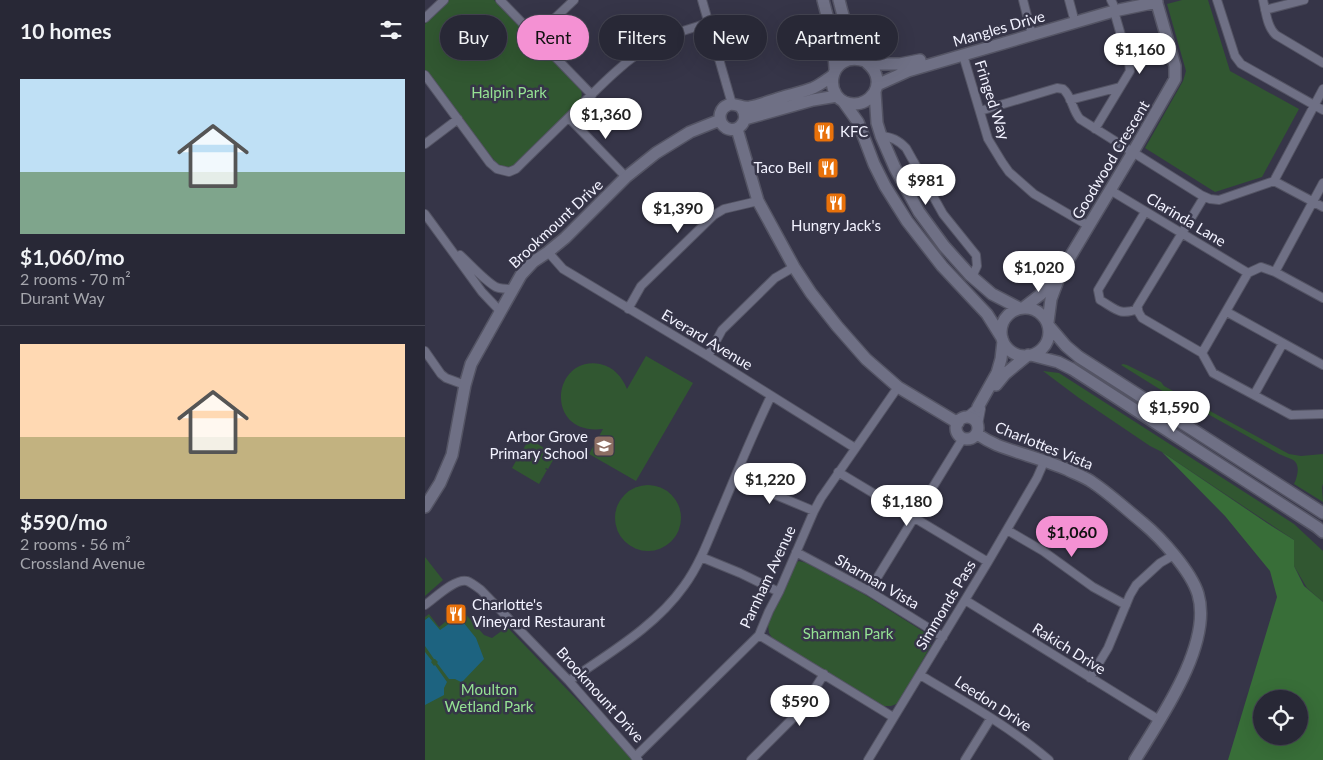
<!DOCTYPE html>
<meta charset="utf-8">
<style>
:root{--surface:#282836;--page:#343442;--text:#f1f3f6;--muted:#a5a6ad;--line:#444451;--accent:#f491d3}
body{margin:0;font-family:Lato,sans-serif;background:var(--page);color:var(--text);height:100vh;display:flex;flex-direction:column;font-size:19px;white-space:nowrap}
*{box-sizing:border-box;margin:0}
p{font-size:16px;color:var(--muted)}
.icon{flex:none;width:28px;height:28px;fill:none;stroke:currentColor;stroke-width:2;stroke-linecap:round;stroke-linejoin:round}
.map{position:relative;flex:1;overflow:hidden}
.panel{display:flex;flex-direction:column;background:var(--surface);width:425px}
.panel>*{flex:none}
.top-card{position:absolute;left:15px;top:15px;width:475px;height:45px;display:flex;gap:10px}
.controls{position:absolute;left:828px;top:690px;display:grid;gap:10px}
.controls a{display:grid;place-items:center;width:55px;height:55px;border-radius:50%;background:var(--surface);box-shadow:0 5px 20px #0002,0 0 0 1px var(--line);font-size:25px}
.price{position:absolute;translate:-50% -42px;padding:0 11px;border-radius:18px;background:#fff;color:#222;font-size:16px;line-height:32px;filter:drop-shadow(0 1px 2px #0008)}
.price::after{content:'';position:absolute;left:50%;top:30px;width:15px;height:11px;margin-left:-8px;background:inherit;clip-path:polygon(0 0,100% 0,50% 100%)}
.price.current{background:var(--accent);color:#111}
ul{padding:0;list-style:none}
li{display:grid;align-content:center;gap:10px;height:265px;padding:0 20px}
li+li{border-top:1px solid var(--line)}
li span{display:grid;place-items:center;height:155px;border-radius:0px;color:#555}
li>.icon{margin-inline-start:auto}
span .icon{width:90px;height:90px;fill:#fffc;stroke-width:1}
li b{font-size:21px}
h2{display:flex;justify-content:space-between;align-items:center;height:60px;padding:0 20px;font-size:21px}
.tag{padding:0 18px;border-radius:22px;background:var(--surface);box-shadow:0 5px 20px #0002,0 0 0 1px var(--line);font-size:18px;line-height:45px}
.tag.current{background:var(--accent);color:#111}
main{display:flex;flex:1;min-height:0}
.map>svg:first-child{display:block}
</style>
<main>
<section class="panel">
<h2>10 homes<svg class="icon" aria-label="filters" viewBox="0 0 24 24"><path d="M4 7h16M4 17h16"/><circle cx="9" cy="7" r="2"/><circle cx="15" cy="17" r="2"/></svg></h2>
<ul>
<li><span style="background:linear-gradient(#bfe0f5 60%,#7fa58c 0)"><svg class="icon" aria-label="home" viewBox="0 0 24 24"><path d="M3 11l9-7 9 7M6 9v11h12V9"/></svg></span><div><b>$1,060/mo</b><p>2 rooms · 70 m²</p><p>Durant Way</p></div></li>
<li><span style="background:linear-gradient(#ffd9b3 60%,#c2b280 0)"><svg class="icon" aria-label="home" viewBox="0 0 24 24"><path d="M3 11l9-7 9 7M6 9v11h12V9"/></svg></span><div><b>$590/mo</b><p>2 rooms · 56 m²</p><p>Crossland Avenue</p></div></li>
</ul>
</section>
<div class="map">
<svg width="898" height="760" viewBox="0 0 898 760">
<rect width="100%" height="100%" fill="#363548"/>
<!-- green -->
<path fill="#315731" d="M24 0H69L156 90C158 96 156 99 152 104L91 165 84 167 73 165 36 119 0 72V24Z
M757 0H783L805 71 874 109 837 177 790 192 720 148 758 81 761 71 742 4Z
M221 356 268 383 211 481 164 454 178 429C118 436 127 355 175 364 189 367 197 377 202 389Z
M698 364 702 365 736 382 739 386 864 454 876 456 898 454V484L897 487 898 502 869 484C873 475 876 463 866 459 862 457 858 456 854 454L765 404 752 400 696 365Z
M618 371 634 373 869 524 898 551V602L882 588 869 566V540L737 452 725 446 654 398Z
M104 439 131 455 123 469 121 468 120 469 122 470 114 484 87 468 95 454 97 455 98 454 96 453Z
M190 518a33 33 0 1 1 66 0a33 33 0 1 1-66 0Z
M0 557 18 580 0 596Z
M374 561 382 563 442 596 499 632 506 645 474 703 466 706H457L348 639 344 633 343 625 369 564Z
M36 609 59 635 67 638 82 627 210 760H0V617L4 614 14 627Z"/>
<!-- forest -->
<path fill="#386e38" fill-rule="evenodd" d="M737 452 842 523 869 540V566L879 586 898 602V760H803L852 597 845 571 800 516ZM836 699H874V736H836Z"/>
<!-- water -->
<path fill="#1d6380" d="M4 617 15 630 34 617 51 638 59 659 38 681 36 682 30 679H24L12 663 13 662 10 659H9L0 646V620Z
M0 652 7 661 6 662 9 666 10 665 22 682 19 688V695L0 705Z"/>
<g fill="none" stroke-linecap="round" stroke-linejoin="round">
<!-- street casing -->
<g stroke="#545464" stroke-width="10">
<path id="street" d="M75 0 167 95
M277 0 307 104
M598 0 607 35
M644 0 648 15
M686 0 688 4
M792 0 810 56 816 64 898 110
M838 0C841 12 842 27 851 35L898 63
M840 10 879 0
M0 18 19 0
M110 37 149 0
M538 55 563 139 577 162 584 172 609 194 664 226
M0 75 65 163 72 169 84 172 91 169C111 149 131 130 151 110 175 86 200 60 229 43 246 33 266 29 283 23
M645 100 695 87
M555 111 632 88 638 89C647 96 647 110 655 119L776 195 785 199 794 200 849 181 898 89
M144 118 201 177
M670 129 705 71 704 63 689 11
M456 136C467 137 473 140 481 148L518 214 551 255 552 266 547 277
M0 144 33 119
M849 181 898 207
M685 190 823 273
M779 197 712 307 714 313 717 318 777 353 788 373 866 415 898 414
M0 214 57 292 75 311
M123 252 138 269 283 356 430 448
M35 255C45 264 60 281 71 287 76 289 82 289 87 289
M850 272 898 183
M203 309 216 286 289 215 299 209 333 201
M713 309C694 316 691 309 675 300L673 290 720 212
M802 312 898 365
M0 351 16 374 21 378 40 385
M777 353 823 273 836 267 850 272 898 298
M283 356 297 330 350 278 369 267
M829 395 858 343
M541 417 553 407
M553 425 556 409
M413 472 563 562
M310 478 389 511
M582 530 618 551 668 587 701 605
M371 552 444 591 518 637
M276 557 315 573 354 592
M444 591 538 438
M540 600 734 720
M0 605C10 598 30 578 42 581 47 583 52 587 56 590L144 681 213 760
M334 635 468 717
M495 675C539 701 585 727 624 760
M665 678 683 648 705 595 711 585 735 563 749 555
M144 681C184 653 230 627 259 586 273 567 282 544 291 522 309 480 326 437 346 396
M210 757 334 635 344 611 354 592 389 511 396 498 473 387
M326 760 377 709 399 674
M443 760 563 562 612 478 619 462
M540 760 566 718"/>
</g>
<!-- secondary casing -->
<g stroke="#545464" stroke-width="14">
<path id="secondary" d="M398 0 408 38 410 69
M414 0C418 15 421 31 429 44 432 49 435 56 439 60 444 65 449 68 451 75 453 81 452 88 449 93 444 100 437 104 429 104 396 103 402 49 440 61
M445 64H475L495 60
M452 85 483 71 689 11 732 2
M450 92 452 123 456 136 470 168 494 212 519 246 545 275 567 294 594 308
M418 101 433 122 449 164 460 186 482 221 517 266 562 314 577 338
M316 107C328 123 307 138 297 124 293 117 295 108 303 105 310 102 317 109 325 107 336 105 347 100 358 97 368 94 378 92 388 88 395 85 401 80 407 76
M320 119 388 100 412 96
M312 129 333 201 369 267 386 293 412 326 441 359 473 387 533 423
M576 332a24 24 0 1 1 48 0a24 24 0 1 1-48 0Z
M598 308 615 295 630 278
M623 322 626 299 636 272 708 152 750 79V66L731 0
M624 326 641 346 654 357 898 513
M606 355 633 362 647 369 892 527 898 532
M571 385 580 374 603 355
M553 407 572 373 576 359 578 341
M531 428a11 11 0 1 1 22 0a11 11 0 1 1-22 0Z
M552 434C558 438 565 442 572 445 595 454 621 460 643 470 651 474 660 477 667 482 685 494 701 509 718 523 736 538 766 571 773 594 788 644 735 719 710 760
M0 507 15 483 27 455 40 385 46 364 96 275 108 262 123 252 140 238 201 177 231 153 265 132 295 120"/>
</g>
<!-- street -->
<use href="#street" stroke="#6f7085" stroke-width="8"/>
<!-- secondary -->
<use href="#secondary" stroke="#6f7085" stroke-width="11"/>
</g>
<!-- icons -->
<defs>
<g id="restaurant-square" transform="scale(1.125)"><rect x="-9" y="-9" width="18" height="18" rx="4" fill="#e8710a" stroke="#363548"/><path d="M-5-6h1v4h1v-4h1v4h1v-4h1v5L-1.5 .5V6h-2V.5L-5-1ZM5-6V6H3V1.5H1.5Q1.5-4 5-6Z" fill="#fff"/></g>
<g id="school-square" transform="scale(1.125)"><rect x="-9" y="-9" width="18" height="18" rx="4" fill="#8d6e63" stroke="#363548"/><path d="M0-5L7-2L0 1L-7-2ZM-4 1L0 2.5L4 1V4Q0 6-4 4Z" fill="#fff"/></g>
</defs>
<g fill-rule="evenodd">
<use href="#restaurant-square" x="399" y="132"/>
<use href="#restaurant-square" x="403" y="168"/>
<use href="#restaurant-square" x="411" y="203"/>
<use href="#school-square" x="179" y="446"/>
<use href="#restaurant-square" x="31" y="614"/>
</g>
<g text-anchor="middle" stroke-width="5" stroke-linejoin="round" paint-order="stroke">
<!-- street labels -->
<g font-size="15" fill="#f2f2ff" stroke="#363548">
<text transform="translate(574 29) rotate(-16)" y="5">Mangles Drive</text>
<text transform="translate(567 100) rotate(72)" y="5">Fringed Way</text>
<text transform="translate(686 160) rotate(-59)" y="5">Goodwood Crescent</text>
<text transform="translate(761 220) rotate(31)" y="5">Clarinda Lane</text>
<text transform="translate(131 224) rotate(-43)" y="5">Brookmount Drive</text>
<text transform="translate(282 340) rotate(31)" y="5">Everard Avenue</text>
<text transform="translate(619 446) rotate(22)" y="5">Charlottes Vista</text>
<text transform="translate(343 577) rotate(-65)" y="5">Parnham Avenue</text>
<text transform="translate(452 582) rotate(30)" y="5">Sharman Vista</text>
<text transform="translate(521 605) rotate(-59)" y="5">Simmonds Pass</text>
<text transform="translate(644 649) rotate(32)" y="5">Rakich Drive</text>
<text transform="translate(175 695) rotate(48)" y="5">Brookmount Drive</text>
<text transform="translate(568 704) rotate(33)" y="5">Leedon Drive</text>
</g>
<!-- park labels -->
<g font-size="15" fill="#95e293" stroke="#363548">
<text x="84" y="98">Halpin Park</text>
<text x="423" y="639">Sharman Park</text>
<text x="64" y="695">Moulton<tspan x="64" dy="17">Wetland Park</tspan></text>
</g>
<!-- poi labels -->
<g font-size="15" fill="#f2f2ff" stroke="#363548" text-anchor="start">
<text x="415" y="137">KFC</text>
<text x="387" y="173" text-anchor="end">Taco Bell</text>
<text x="411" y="231" text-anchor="middle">Hungry Jack's</text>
<text x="163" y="442" text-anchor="end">Arbor Grove<tspan x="163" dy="17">Primary School</tspan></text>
<text x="47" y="610">Charlotte's<tspan x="47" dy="17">Vineyard Restaurant</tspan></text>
</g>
</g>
</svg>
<div class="controls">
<a><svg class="icon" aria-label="locate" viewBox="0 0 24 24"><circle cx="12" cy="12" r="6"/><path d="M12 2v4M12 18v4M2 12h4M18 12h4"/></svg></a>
</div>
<b class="price" style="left:715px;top:75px">$1,160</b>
<b class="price" style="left:181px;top:140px">$1,360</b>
<b class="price" style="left:501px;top:206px">$981</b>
<b class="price" style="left:253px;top:234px">$1,390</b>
<b class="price" style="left:614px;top:293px">$1,020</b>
<b class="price" style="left:749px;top:433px">$1,590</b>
<b class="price" style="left:345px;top:505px">$1,220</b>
<b class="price" style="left:482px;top:527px">$1,180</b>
<b class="price current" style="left:647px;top:558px">$1,060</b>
<b class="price" style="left:375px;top:727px">$590</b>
<div class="top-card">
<a class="tag">Buy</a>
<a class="tag current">Rent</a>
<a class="tag">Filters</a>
<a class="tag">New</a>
<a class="tag">Apartment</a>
</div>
</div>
</main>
